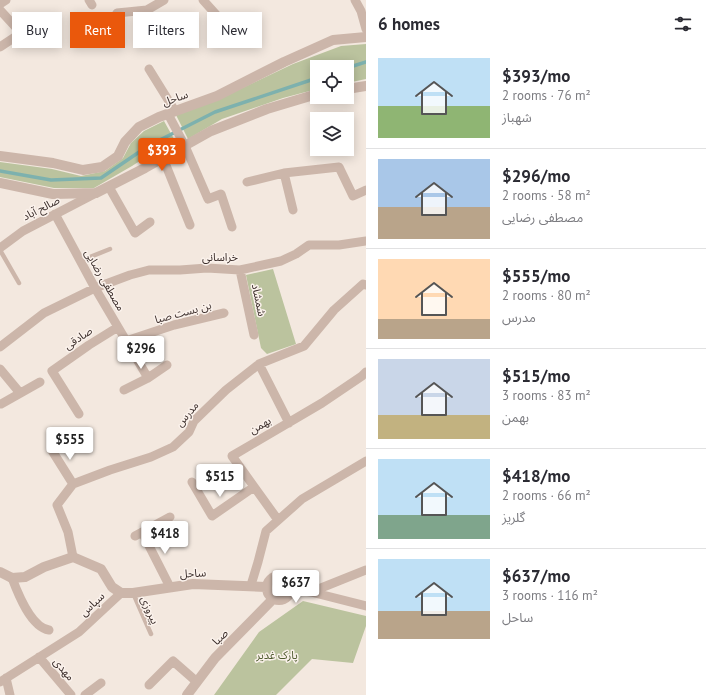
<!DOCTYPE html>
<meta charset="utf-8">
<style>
:root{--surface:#fff;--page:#f7f7f7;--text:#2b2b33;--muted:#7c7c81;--line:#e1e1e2;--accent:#ea580c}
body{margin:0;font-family:"PT Sans","Noto Sans Arabic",sans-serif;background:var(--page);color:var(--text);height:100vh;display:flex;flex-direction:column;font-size:15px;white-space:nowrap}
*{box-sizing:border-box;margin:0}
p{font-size:13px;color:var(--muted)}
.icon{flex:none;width:22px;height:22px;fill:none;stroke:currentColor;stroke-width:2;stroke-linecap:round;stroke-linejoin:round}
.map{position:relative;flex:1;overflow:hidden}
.side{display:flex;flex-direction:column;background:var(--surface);width:340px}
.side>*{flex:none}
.banner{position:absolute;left:12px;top:12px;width:294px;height:36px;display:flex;gap:8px}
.fabs{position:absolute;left:310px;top:60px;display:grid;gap:8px}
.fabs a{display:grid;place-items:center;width:44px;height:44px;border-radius:0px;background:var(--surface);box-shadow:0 2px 10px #0003;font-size:20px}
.price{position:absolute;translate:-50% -34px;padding:0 9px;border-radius:4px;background:#fff;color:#222;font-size:13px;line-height:26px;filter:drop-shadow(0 1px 2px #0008)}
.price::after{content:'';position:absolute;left:50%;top:24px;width:12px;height:9px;margin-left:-6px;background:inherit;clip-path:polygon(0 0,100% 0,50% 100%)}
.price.current{background:var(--accent);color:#fff}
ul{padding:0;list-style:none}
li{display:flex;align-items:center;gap:12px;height:100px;padding:0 12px}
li+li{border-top:1px solid var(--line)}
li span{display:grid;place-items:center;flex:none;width:112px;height:80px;border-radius:0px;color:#555}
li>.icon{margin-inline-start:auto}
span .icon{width:48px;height:48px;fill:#fffc;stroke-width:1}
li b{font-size:17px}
h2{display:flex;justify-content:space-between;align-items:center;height:48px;padding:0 12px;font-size:17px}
.chip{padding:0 14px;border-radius:0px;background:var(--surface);box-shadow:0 2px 10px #0003;font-size:14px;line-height:36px}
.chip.current{background:var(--accent);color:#fff}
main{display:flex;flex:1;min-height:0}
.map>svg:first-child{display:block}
</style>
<main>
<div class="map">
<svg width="366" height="695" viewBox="0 0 366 695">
<rect width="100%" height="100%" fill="#f3e8df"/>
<!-- green -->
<path fill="#bbc39e" d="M366 44V79L347 83V67H317V89L283 98 222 119 188 139 176 115 217 100 293 64 341 46Z
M164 121 174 139 132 166 94 188H54L0 177V162L52 169 81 176 105 171 123 158 131 143 144 131Z
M273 269 296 344 267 354 261 348 246 275Z
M303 601 366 616V626L353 663 312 659 276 695H214L259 632Z"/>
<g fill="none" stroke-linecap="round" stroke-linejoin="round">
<!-- stream -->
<path stroke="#7db1ae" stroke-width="3.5" d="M347 68 366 62
M0 171 51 180 101 178 148 146 215 112 317 78"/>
<!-- service -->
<path stroke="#ccb6aa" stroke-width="4.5" d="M0 250 19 283
M80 261 110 249
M133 593 151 634"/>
<!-- minor -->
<path stroke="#ccb6aa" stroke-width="9" d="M89 0 92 5
M203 0 221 20
M355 0 361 11 366 29
M0 4 6 0
M0 10 21 33 0 47
M105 33 117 13 147 10 164 0
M149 69 175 111
M168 114 185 146 208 199 221 194 232 227
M163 158 190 225
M284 173 293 210
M247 182 284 173 339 167 353 196 366 190
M109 187 135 233 150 222
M55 214 95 288 148 378
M0 248 23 231 96 193
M240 270 254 335
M126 341 174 325 224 313
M0 347 44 313 95 288 130 275 149 270H180L207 268 240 270 281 261 296 254 309 245H339L366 241
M259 364 289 423
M0 369 20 393
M124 390 148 378 167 365
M1 404 40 382
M79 414 52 371 89 345 118 327
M51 449 73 484
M192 482 212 516 254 487
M278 520 232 456 322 403 362 376 366 372
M142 532 170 587
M135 536 170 517
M73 557 68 532 57 505 73 484 110 470 151 457 173 447 189 432 194 421 226 390 259 364 304 346 334 310 363 284 366 285
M12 578C18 594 31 627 49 630
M251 585 258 562 266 531 302 499 366 461
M291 589 311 592 366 606
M311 592 366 570
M39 657 71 695
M6 678 10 695
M0 682 79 632 121 593
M149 685 173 661 197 682
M85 695 101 683"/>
<!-- tertiary -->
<path stroke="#ccb6aa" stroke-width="10" d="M347 89 366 86
M0 156 53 163 83 170 102 167 118 156 125 142 139 127 159 117 217 96 284 62 333 40 366 37
M0 183 53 194 96 193 145 168 211 131 267 109 317 94
M0 572 12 578 25 577 44 567 73 557 101 569 112 587 121 593H133L193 584 266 587
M267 588a12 12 0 1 1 24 0a12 12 0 1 1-24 0Z
M187 695 215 658 273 599"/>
</g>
<g text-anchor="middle" stroke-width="3" stroke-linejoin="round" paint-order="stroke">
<!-- street labels -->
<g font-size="11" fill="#3a2d2a" stroke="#fbf2ec">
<text transform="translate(175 98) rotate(-20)" y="4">ساحل</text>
<text transform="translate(41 208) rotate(-27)" y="4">صالح آباد</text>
<text x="220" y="261">خراسانی</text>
<text transform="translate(105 280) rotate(60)" y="4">مصطفی رضایی</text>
<text transform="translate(259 300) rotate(78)" y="4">شمشاد</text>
<text transform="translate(183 312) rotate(-15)" y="4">بن بست صبا</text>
<text transform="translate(78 338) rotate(-34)" y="4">صادقی</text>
<text transform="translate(187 414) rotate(-50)" y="4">مدرس</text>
<text transform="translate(260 425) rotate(-30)" y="4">بهمن</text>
<text transform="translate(193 573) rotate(-3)" y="4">ساحل</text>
<text transform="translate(92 604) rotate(-43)" y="4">سپاس</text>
<text transform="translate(150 610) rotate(66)" y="4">پیروزی</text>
<text transform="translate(220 637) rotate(-45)" y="4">صبا</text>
<text transform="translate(64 669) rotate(50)" y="4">مهدی</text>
</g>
<!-- park labels -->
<g font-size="11" fill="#4d592d" stroke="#fbf2ec">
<text x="277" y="659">پارک غدیر</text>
</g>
</g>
</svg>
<div class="fabs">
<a><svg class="icon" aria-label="locate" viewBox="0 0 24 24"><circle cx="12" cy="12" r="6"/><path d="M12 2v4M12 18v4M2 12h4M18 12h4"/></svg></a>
<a><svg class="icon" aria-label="layers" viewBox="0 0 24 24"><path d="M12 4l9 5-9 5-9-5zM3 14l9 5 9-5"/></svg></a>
</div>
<b class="price current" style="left:162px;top:172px">$393</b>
<b class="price" style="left:141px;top:370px">$296</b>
<b class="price" style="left:70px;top:461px">$555</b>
<b class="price" style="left:220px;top:498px">$515</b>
<b class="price" style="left:165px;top:555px">$418</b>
<b class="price" style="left:296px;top:604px">$637</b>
<div class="banner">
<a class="chip">Buy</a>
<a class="chip current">Rent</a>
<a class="chip">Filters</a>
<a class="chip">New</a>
</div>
</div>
<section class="side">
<h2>6 homes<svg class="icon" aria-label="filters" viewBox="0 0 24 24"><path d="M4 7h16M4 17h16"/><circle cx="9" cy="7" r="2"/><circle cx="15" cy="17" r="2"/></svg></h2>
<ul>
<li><span style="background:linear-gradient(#bfe0f5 60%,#8fb573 0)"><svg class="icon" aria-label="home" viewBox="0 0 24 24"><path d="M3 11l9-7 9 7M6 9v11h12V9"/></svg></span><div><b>$393/mo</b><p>2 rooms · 76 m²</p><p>شهباز</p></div></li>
<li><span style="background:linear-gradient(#a9c7e8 60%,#b9a48a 0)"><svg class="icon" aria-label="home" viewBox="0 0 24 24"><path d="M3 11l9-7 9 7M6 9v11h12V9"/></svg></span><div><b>$296/mo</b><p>2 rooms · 58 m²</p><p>مصطفی رضایی</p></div></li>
<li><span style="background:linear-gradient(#ffd9b3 75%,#b9a48a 0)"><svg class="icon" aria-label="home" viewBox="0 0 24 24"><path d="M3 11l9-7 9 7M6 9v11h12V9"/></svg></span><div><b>$555/mo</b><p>2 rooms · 80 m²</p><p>مدرس</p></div></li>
<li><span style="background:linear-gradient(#c9d6e8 70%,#c2b280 0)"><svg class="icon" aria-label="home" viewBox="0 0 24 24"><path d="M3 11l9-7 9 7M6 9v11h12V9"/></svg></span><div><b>$515/mo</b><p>3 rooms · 83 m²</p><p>بهمن</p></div></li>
<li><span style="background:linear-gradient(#bfe0f5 70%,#7fa58c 0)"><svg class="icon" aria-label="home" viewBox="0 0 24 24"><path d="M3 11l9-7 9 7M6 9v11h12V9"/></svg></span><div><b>$418/mo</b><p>2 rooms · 66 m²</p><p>گلریز</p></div></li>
<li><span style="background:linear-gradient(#bfe0f5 65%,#b9a48a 0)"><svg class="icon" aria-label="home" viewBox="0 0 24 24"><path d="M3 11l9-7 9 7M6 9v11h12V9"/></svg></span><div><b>$637/mo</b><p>3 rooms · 116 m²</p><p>ساحل</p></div></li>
</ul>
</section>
</main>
